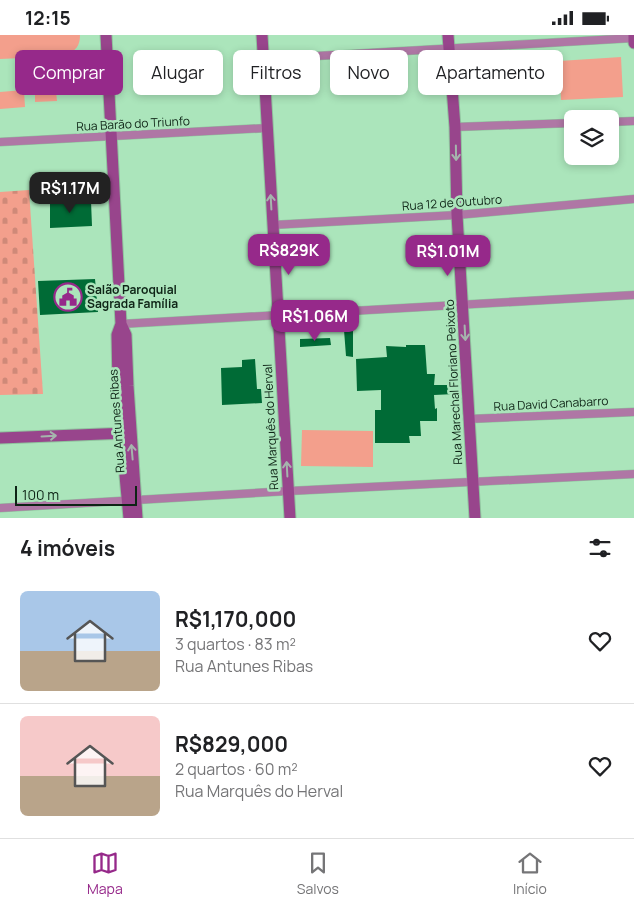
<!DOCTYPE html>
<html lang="pt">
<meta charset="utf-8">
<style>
:root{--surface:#fff;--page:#f6f6f6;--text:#202124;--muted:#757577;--line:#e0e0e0;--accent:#96298a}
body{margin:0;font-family:Manrope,sans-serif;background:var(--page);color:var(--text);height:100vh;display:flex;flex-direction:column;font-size:19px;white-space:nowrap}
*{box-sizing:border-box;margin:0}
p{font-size:16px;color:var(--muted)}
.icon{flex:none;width:28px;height:28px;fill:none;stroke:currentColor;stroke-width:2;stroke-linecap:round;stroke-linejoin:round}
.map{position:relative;height:483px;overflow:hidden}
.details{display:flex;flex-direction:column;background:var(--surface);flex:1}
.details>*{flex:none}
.hud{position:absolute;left:15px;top:15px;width:605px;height:45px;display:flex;gap:10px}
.buttons{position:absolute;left:564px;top:75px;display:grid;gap:10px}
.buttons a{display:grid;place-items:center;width:55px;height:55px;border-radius:8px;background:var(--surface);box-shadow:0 2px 8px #0003;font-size:25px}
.scale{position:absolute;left:15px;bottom:12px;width:122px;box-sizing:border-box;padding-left:5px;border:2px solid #0e2416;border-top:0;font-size:14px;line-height:18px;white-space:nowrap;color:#0e2416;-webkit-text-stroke:4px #abe5bb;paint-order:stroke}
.price{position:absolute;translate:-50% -42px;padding:0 11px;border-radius:10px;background:var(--accent);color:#fff;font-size:16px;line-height:32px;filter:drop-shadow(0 1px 2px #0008)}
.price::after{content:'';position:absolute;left:50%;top:30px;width:15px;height:11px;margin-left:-8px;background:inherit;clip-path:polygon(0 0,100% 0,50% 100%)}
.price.on{background:#222;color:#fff}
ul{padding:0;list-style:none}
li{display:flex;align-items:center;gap:15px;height:125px;padding:0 20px}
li+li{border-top:1px solid var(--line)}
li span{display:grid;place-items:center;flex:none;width:140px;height:100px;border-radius:8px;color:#555}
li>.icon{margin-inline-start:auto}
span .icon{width:60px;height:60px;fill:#fffc;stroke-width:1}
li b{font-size:21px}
h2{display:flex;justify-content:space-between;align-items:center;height:60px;padding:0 20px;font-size:21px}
.pill{padding:0 18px;border-radius:8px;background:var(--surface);box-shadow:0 2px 8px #0003;font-size:18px;line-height:45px}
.pill.on{background:var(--accent);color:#fff}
.status{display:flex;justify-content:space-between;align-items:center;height:35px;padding:0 25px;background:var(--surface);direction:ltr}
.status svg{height:14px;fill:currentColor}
.tab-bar{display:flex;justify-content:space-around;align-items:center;height:70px;border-top:1px solid var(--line);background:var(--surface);font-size:14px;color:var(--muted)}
.tab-bar a{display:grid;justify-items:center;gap:2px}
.tab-bar .on{color:var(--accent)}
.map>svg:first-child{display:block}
</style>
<div class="status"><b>12:15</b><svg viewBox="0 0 49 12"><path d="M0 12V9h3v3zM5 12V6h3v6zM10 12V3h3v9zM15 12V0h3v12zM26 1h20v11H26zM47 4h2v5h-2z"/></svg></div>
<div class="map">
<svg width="634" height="483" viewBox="0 0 634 483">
<defs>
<pattern id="cemetery-stones" width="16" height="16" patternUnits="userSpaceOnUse" patternTransform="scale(1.25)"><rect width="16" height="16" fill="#f39f8c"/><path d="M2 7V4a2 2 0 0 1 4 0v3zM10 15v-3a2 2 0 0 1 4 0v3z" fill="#cf8978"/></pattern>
</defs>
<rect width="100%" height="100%" fill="#abe5bb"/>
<!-- cemetery -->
<path fill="url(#cemetery-stones)" d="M29 155 43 359 0 360V157Z"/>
<!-- pitch -->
<path fill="#f39f8c" d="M0 0H80C80 11 76 15 66 21L0 24Z
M621 22 623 62 561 65 559 26Z
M24 55 25 72 0 74V57Z
M56 56 57 66 35 67V57Z
M302 395 373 396V432L301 431Z"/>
<!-- building -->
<path fill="#006b36" d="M50 165 91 166 92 191 50 193Z
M95 244 98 277 40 280 38 246Z
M353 294V322L346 321 344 295Z
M330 303 331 310 300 312V304Z
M406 310H425L427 339H435L434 350H454L455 359 434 360 435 374 437 373V386H420L421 401H409L410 408H375V375H381V355L357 356 356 324 387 322 386 311 406 312Z
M255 324 257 354H261L262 368 222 370 221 333 242 332V325Z"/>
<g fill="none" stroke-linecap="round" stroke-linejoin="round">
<!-- street casing -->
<g stroke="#8fc29d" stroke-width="9">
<path id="street" d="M263 24 634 3
M610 87 634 86
M455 92 572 88
M0 107 267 93
M272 190 457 180 634 164
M121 289 634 260
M469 384 634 377
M0 473 289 456 634 439"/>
</g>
<!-- secondary casing -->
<g stroke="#8fc29d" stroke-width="13">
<path id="secondary" d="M106 0 121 289 126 300 128 351 137 483
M262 0 290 483
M448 0 455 92 457 180 475 483
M634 0V8
M121 289 117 300 118 351 121 398 129 483
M0 403 128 398"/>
</g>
<!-- street -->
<use href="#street" stroke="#af77a5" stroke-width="8"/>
<!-- secondary -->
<use href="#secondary" stroke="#98458c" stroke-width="11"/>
</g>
<!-- one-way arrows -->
<defs><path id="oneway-shaft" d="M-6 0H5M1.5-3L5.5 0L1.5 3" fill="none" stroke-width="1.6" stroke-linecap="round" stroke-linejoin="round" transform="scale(1.25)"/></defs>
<g stroke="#a5b5ad">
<use href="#oneway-shaft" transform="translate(456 118) rotate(89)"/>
<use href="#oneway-shaft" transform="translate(271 167) rotate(-93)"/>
<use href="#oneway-shaft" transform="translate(465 298) rotate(87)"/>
<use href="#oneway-shaft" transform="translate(49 401) rotate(-3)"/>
<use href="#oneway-shaft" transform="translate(132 417) rotate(-95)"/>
<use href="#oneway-shaft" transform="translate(287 434) rotate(-93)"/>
</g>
<!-- icons -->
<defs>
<g id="civic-ring" transform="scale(1.4375)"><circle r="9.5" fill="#abe5bb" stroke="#96298a" stroke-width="1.5"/><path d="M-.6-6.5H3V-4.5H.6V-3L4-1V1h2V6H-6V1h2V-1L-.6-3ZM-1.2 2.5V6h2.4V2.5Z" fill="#96298a"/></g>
</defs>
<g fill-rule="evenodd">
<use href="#civic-ring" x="68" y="262"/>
</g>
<g text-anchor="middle" stroke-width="5" stroke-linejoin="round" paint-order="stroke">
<!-- street labels -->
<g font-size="12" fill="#0e2416" stroke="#abe5bb">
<text transform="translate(133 89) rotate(-3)" y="4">Rua Barão do Triunfo</text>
<text transform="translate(452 168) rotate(-4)" y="4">Rua 12 de Outubro</text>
<text transform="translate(454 347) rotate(-93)" y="4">Rua Marechal Floriano Peixoto</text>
<text transform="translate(551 369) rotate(-3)" y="4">Rua David Canabarro</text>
<text transform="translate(117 386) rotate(-94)" y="4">Rua Antunes Ribas</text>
<text transform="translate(271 392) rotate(-93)" y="4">Rua Marquês do Herval</text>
</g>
<!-- poi labels -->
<g font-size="12" font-weight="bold" fill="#0e2416" stroke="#abe5bb" text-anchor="start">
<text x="87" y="259">Salão Paroquial<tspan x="87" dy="14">Sagrada Família</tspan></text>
</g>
</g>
</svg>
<div class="buttons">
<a><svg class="icon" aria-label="layers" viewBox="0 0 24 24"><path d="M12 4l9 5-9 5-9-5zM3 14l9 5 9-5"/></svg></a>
</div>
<div class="scale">100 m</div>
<b class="price on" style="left:70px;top:179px">R$1.17M</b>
<b class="price" style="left:289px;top:241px">R$829K</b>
<b class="price" style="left:448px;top:242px">R$1.01M</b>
<b class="price" style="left:315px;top:307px">R$1.06M</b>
<div class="hud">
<a class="pill on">Comprar</a>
<a class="pill">Alugar</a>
<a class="pill">Filtros</a>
<a class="pill">Novo</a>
<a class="pill">Apartamento</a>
</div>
</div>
<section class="details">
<h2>4 imóveis<svg class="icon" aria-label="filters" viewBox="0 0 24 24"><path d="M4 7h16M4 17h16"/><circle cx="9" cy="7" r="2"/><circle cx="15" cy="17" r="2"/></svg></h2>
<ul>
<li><span style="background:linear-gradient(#a9c7e8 60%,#b9a48a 0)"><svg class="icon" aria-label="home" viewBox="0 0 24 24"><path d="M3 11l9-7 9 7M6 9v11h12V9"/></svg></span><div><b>R$1,170,000</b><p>3 quartos · 83 m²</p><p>Rua Antunes Ribas</p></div><svg class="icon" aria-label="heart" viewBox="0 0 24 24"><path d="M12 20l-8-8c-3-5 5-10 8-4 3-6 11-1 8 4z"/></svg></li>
<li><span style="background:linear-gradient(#f6c9c9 60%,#b9a48a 0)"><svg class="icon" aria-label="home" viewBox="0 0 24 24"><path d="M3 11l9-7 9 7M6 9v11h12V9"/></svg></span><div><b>R$829,000</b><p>2 quartos · 60 m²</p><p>Rua Marquês do Herval</p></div><svg class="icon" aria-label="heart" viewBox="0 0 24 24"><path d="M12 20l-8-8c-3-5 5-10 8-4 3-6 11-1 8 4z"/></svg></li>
</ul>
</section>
<nav class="tab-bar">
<a class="on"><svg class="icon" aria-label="map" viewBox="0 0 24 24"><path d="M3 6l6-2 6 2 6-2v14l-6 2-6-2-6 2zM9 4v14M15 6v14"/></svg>Mapa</a>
<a><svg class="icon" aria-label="saved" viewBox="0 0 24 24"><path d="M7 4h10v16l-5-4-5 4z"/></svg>Salvos</a>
<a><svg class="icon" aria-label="home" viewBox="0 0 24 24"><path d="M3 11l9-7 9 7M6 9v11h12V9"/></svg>Início</a>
</nav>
